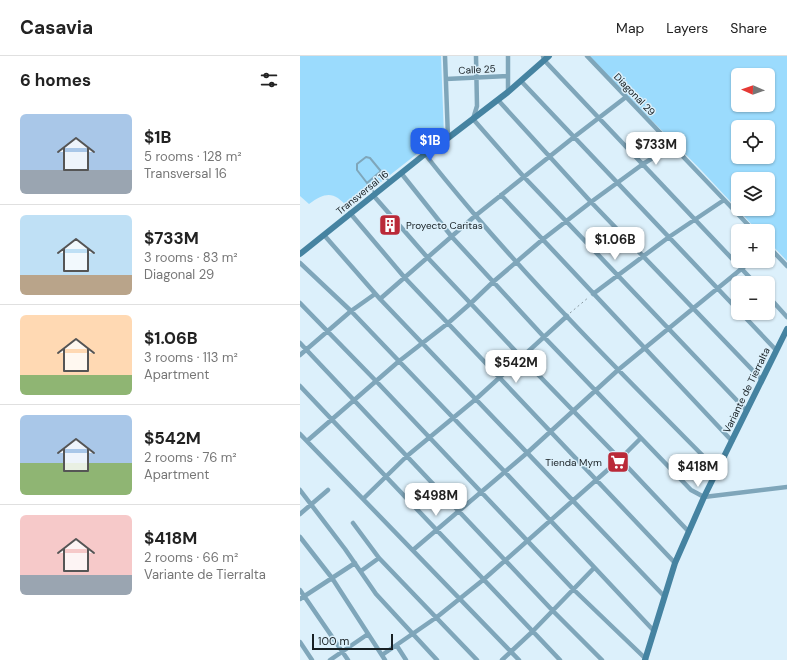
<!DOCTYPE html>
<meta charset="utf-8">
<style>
:root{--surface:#fff;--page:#f6f6f6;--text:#222;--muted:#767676;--line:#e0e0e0;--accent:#2563eb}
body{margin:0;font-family:"DM Sans",sans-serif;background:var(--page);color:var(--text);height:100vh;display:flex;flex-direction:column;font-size:15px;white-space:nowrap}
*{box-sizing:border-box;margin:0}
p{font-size:13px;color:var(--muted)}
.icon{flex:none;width:22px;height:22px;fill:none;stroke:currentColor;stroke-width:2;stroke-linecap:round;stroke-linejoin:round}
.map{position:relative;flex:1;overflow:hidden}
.sheet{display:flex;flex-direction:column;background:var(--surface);width:300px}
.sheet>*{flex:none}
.needle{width:26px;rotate:272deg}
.controls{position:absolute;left:431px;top:12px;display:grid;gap:8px}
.controls a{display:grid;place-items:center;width:44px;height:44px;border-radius:6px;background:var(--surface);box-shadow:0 1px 3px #0004;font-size:20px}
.scale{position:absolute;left:12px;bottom:10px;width:81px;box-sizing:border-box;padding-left:4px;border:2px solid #182024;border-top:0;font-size:11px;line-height:14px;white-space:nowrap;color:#182024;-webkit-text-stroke:3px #dcf0fb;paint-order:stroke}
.price{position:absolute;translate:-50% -34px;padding:0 9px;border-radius:8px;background:#fff;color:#222;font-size:13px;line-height:26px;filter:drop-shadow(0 1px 2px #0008)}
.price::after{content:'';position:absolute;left:50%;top:24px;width:12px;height:9px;margin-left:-6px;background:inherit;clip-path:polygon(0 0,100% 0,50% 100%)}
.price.selected{background:var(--accent);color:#fff}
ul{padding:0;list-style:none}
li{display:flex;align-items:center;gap:12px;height:100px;padding:0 20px}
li+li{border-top:1px solid var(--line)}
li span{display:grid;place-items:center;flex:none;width:112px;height:80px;border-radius:6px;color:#555}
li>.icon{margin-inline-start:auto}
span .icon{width:48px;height:48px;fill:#fffc;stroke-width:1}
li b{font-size:17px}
h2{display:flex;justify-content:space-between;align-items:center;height:48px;padding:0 20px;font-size:17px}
header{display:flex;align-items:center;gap:24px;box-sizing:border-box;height:56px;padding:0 20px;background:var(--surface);border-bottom:1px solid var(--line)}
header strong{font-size:19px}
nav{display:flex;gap:22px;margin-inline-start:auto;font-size:14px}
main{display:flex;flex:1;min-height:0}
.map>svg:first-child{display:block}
</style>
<header>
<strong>Casavia</strong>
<nav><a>Map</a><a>Layers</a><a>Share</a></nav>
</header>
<main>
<section class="sheet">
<h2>6 homes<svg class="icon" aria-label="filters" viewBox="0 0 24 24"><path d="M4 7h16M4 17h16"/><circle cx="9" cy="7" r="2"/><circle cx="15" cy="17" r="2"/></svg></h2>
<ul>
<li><span style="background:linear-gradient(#a9c7e8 70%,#9aa5b1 0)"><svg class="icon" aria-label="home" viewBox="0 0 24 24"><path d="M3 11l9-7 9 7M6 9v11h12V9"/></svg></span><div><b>$1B</b><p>5 rooms · 128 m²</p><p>Transversal 16</p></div></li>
<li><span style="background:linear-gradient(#bfe0f5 75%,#b9a48a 0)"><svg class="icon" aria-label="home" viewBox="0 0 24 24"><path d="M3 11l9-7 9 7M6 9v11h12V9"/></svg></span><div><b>$733M</b><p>3 rooms · 83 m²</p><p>Diagonal 29</p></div></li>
<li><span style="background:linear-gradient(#ffd9b3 75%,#8fb573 0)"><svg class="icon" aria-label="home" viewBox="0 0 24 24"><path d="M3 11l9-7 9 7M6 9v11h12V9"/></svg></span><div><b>$1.06B</b><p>3 rooms · 113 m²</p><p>Apartment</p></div></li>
<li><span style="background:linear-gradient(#a9c7e8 60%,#8fb573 0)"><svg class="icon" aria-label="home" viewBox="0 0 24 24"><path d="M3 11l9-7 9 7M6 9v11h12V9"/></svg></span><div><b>$542M</b><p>2 rooms · 76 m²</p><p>Apartment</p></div></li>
<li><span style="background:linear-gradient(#f6c9c9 75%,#9aa5b1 0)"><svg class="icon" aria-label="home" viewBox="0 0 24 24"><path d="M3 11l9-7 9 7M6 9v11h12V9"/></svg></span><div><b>$418M</b><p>2 rooms · 66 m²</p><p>Variante de Tierralta</p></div></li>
</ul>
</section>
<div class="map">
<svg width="487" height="604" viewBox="0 0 487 604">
<rect width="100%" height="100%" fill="#dcf0fb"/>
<!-- green -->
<path fill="#9bdbfd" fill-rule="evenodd" d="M0 0H141L144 80 132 86 48 152C34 135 26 136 9 148L0 140Z
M288 0H487V205L468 185V175H458L401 114ZM438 19H468V49H438ZM438 71H468V101H438ZM438 123H468V153H438Z"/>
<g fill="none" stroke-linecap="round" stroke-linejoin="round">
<!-- path -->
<path stroke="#8a99a1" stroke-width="1" stroke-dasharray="2 3" stroke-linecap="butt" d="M270 257 289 241"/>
<!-- lane -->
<path stroke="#7fa6ba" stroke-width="2" d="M67 127 81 115
M74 136 57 114V108L66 101 70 102 89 125"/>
<!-- street -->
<path stroke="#7fa6ba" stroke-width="4.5" d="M145 0 148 82
M176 0 177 50 173 63 224 121 447 355
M208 0V36
M243 0 244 4 455 227
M287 0 454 175
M146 23 208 20
M221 25 438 254
M198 44 291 146 462 324
M125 98C141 119 158 139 175 159 251 248 335 331 417 414
M101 117 152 181 244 281 391 434 404 441 487 431
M73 139 127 201 222 302 320 403 389 476
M201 139 432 385
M50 157 105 222 375 507
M24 179 80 243 364 540
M468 190 487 210
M0 207 51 255 205 416 354 575
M293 238 369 181 424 144
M468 240 487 261
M80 243 175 160 274 81 326 41
M0 247 76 325 273 533 346 603
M441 257 476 294
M0 287 253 555 302 604
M0 299 51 255 75 238
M0 330 260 604
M0 378 219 604
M7 385 98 306 147 268 171 247 193 226 242 184 291 146 343 108 372 90
M0 434 45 493 76 538 137 604
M63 443 107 400 176 343 267 260
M0 458 28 434
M53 467 79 502 177 604
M0 481 32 522 85 604
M113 494 227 397 318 314 451 205
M61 515 79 502
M0 534 48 604
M0 543 55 507
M0 586 12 604
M97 590 106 604
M82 599 137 561 183 524 320 403 341 382
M30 604 68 578
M202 604 232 576 294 512"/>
<!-- secondary -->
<path stroke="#4583a1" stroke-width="6" d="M0 198 125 98 148 82 208 36 249 0
M345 604 375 507 404 441 487 273"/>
</g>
<!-- icons -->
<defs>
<g id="building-square" transform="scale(1.15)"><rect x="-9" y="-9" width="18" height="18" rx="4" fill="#ba2938" stroke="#dcf0fb"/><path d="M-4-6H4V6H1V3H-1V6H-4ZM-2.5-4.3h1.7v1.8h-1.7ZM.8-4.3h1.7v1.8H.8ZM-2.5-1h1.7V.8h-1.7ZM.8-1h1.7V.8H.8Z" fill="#fff"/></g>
<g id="supermarket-square" transform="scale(1.15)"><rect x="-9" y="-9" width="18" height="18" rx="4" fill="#ba2938" stroke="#dcf0fb"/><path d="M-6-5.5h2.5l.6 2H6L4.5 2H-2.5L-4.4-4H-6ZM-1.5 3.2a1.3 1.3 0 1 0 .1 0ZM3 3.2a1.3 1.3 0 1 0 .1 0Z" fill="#fff"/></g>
</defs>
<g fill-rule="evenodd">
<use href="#building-square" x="90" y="169"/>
<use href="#supermarket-square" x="318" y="406"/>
</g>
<g text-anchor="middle" stroke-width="3" stroke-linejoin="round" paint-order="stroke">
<!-- street labels -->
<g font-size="10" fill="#182024" stroke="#dcf0fb">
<text transform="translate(177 13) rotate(-3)" y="4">Calle 25</text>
<text transform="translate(335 38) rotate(46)" y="4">Diagonal 29</text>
<text transform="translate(62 136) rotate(-39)" y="4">Transversal 16</text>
<text transform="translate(446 334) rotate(-64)" y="4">Variante de Tierralta</text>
</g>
<!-- poi labels -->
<g font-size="10" fill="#182024" stroke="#dcf0fb" text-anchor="start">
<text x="106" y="173">Proyecto Caritas</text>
<text x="302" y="410" text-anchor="end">Tienda Mym</text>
</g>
</g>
</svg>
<div class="controls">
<a><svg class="needle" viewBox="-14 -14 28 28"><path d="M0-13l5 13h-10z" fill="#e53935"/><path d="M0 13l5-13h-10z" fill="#767676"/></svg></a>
<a><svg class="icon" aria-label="locate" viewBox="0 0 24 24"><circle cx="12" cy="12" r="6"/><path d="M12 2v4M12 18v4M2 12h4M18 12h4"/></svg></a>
<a><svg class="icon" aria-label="layers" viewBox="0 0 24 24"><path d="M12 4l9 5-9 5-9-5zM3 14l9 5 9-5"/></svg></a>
<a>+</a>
<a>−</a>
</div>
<div class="scale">100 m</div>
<b class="price selected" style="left:130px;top:106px">$1B</b>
<b class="price" style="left:356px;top:110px">$733M</b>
<b class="price" style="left:315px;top:205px">$1.06B</b>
<b class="price" style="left:216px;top:328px">$542M</b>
<b class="price" style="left:398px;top:432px">$418M</b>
<b class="price" style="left:136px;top:461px">$498M</b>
</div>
</main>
